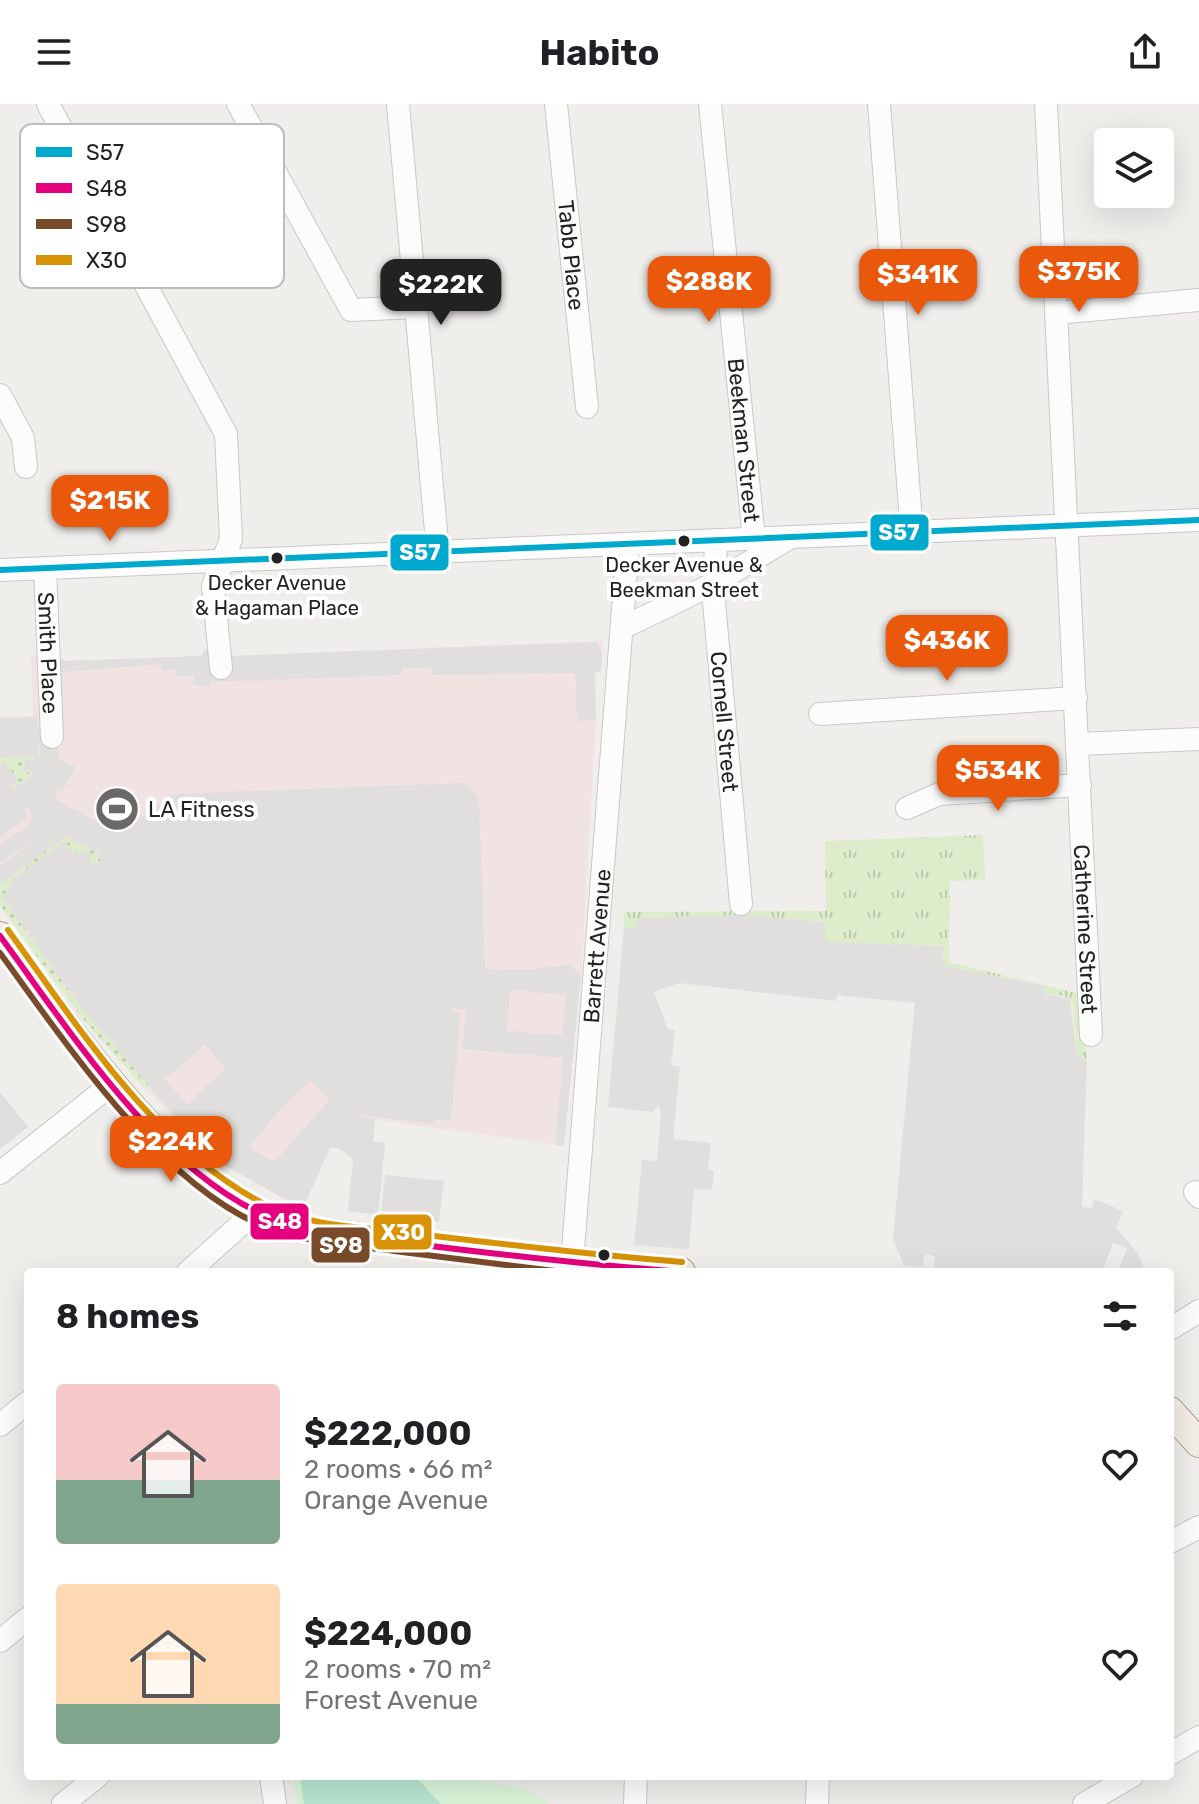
<!DOCTYPE html>
<meta charset="utf-8">
<style>
:root{--surface:#fff;--page:#f6f6f6;--text:#202124;--muted:#757577;--accent:#ea580c}
body{margin:0;font-family:Rubik,sans-serif;background:var(--page);color:var(--text);height:100vh;display:flex;flex-direction:column;font-size:30px;white-space:nowrap}
*{box-sizing:border-box;margin:0}
p{font-size:26px;color:var(--muted)}
.icon{flex:none;width:44px;height:44px;fill:none;stroke:currentColor;stroke-width:2;stroke-linecap:round;stroke-linejoin:round}
.map{position:relative;flex:1;overflow:hidden}
.side{position:absolute;left:24px;top:1164px;width:1150px;height:512px;display:flex;flex-direction:column;background:var(--surface);border-radius:8px;box-shadow:0 8px 32px #0002}
.side>*{flex:none}
.buttons{position:absolute;left:1094px;top:24px;display:grid;gap:16px}
.buttons a{display:grid;place-items:center;width:80px;height:80px;border-radius:8px;background:var(--surface);box-shadow:0 8px 32px #0002;font-size:40px}
.price{position:absolute;translate:-50% -68px;padding:0 18px;border-radius:16px;background:var(--accent);color:#fff;font-size:26px;line-height:52px;filter:drop-shadow(0 2px 4px #0008)}
.price::after{content:'';position:absolute;left:50%;top:48px;width:24px;height:18px;margin-left:-12px;background:inherit;clip-path:polygon(0 0,100% 0,50% 100%)}
.price.selected{background:#222;color:#fff}
ul{padding:0;list-style:none}
li{display:flex;align-items:center;gap:24px;height:200px;padding:0 32px}
li span{display:grid;place-items:center;flex:none;width:224px;height:160px;border-radius:8px;color:#555}
li>.icon{margin-inline-start:auto}
span .icon{width:96px;height:96px;fill:#fffc;stroke-width:1}
li b{font-size:34px}
h2{display:flex;justify-content:space-between;align-items:center;height:96px;padding:0 32px;font-size:34px}
header{display:flex;justify-content:space-between;align-items:center;height:104px;padding:0 32px;background:var(--surface);font-size:36px;font-weight:700}
.map>svg:first-child{display:block}
</style>
<header><svg class="icon" aria-label="menu" viewBox="0 0 24 24"><path d="M4 6h16M4 12h16M4 18h16"/></svg>Habito<svg class="icon" aria-label="share" viewBox="0 0 24 24"><path d="M12 15V3M7 8l5-5 5 5M5 13v7h14v-7"/></svg></header>
<div class="map">
<svg width="1199" height="1700" viewBox="0 0 1199 1700">
<defs>
<pattern id="grass-tufts" width="24" height="20" patternUnits="userSpaceOnUse" patternTransform="scale(2)"><rect width="24" height="20" fill="#ddeccb"/><path d="M3 7l-1-3M5 7V3M7 7l1-3M15 17l-1-3M17 17v-4M19 17l1-3" fill="none" stroke="#bdcaae"/></pattern>
<pattern id="garden-dots" width="8" height="8" patternUnits="userSpaceOnUse" patternTransform="scale(2)"><rect width="8" height="8" fill="#ddeccb"/><path d="M2 2h.1M6 6h.1" fill="none" stroke="#bdcaae" stroke-width="1.8" stroke-linecap="round"/></pattern>
</defs>
<rect width="100%" height="100%" fill="#f0eeeb"/>
<!-- residential -->
<path fill="#dfdedc" d="M0 988 28 1023 0 1045Z"/>
<!-- commercial -->
<path fill="#f1e3e1" d="M603 537 601 567 595 568 596 615 582 861 564 1042 348 1012 289 1096 283 1094 222 1060 145 985 78 909 0 801V613L33 612 31 552H59L65 557 201 552 205 546 229 552Z"/>
<!-- grass -->
<path fill="url(#grass-tufts)" d="M983 731 985 776 950 777 949 858 1080 890 1087 957 1077 951 1073 901 1065 892 1045 890 1041 881 942 862V842L824 838 825 818 748 811 638 814 637 824H624V808L826 807 825 737Z"/>
<!-- park -->
<path fill="#daf5da" d="M293 1672H491L493 1680 525 1684 549 1700H297Z"/>
<!-- garden -->
<path fill="url(#garden-dots)" d="M37 641 40 655 25 656 23 667 34 670 11 685 18 676 4 657 0 660V654L37 653Z
M65 733 98 749 101 757 91 760 89 748 73 747 64 738 8 778 10 786 2 793 26 827 24 833 28 830 82 904 150 981 145 985 78 909 0 801V780Z"/>
<!-- pitch -->
<path fill="#b7e6d2" d="M300 1672H415L441 1700H304Z"/>
<!-- parking -->
<path fill="#e0dfde" fill-rule="evenodd" d="M597 538 602 549 601 567 595 568 596 615 577 617 575 569 432 571 431 564H402L401 571 212 578 209 583 192 580 195 572H176L175 565 162 566 161 560 62 568 64 624 59 626 58 655 75 663 63 686 58 684 55 695 117 729 124 727 173 690 464 679 479 694 485 865 522 866 569 861 581 871 564 1042 555 1041 563 954 462 945 466 907 451 903V907L461 908 451 1017 434 1015 433 1020 352 1010 375 1015 373 1037 385 1039 378 1111 348 1107 353 1055 338 1044H330L304 1102 283 1094 222 1060 196 1037 82 904 28 830 33 826 26 827 1 793 10 786 8 778 65 737 73 747H90L91 760 101 757 98 749 66 733 0 780V762L42 731 0 759V741L28 722 32 714 29 705 23 702 28 713 0 733V660L4 657 18 676 10 682 13 685 35 669 23 667 25 656 41 654 39 640 38 653 0 654V614L37 613 38 624H41L59 554 65 557 201 552 205 546H224L229 552ZM510 886 566 891 562 931 507 927ZM205 941 226 964 187 1000 165 975ZM310 977 330 996 274 1058 249 1044 278 1008Z
M748 811 825 818V838L943 842V862L1041 881 1045 890 1070 895 1077 951 1087 957 1082 1103 1092 1104 1094 1095 1123 1107 1116 1124 1138 1149 1145 1168H1118L1127 1144 1113 1139 1102 1168H1035L1032 1161 1030 1168 934 1165 935 1153 928 1150 924 1152 923 1163 904 1161 893 1135 915 899 837 891 836 897 680 879 654 888 668 925 675 926 671 961 680 963 673 1035 711 1039 708 1066 714 1067 712 1086 694 1085 689 1145 634 1141 642 1056 657 1057 661 1009 658 1002 652 1008 608 1003 624 824H636L638 814Z
M385 1071 444 1077 439 1118 381 1111Z"/>
<g fill="none" stroke-linecap="round" stroke-linejoin="round">
<!-- minor casing -->
<g stroke="#c9c8c7" stroke-width="24">
<g id="minor">
<path d="M48 0 226 330 231 435 213 482 221 564"/>
<path d="M238 0 351 206 416 203"/>
<path d="M398 0 438 450"/>
<path id="s1" d="M556 0 587 303"/>
<path id="s2" d="M710 0 754 435"/>
<path d="M879 0 912 430"/>
<path id="s3" d="M1046 0 1091 931"/>
<path d="M1056 209 1199 196"/>
<path d="M0 291 23 334 26 363"/>
<path id="s4" d="M716 436 714 498 741 800"/>
<path id="s5" d="M45 465 52 633"/>
<path d="M0 466 1199 416"/>
<path d="M622 524 713 480 786 436"/>
<path d="M820 610 1076 594"/>
<path d="M1078 640 1199 635"/>
<path d="M907 704 939 690 1080 681"/>
<path d="M0 1069 113 979"/>
<path d="M1195 1088 1199 1093"/>
<path id="s6" d="M572 1159 628 441"/>
<path d="M188 1168 257 1106"/>
<path d="M1170 1225 1199 1207"/>
<path d="M0 1321 28 1298"/>
<path d="M1170 1438 1199 1423"/>
<path d="M0 1537 28 1514"/>
<path d="M1170 1650 1199 1633"/>
<path d="M271 1672 275 1700"/>
<path d="M63 1700 98 1672"/>
<path d="M635 1700 636 1672"/>
<path d="M817 1700 818 1672"/>
<path d="M1084 1700 1132 1672"/>
</g>
</g>
<!-- major casing -->
<g stroke="#a79c86" stroke-width="30">
<path id="major" d="M0 832C72 929 187 1105 312 1127L572 1159 681 1168
M1170 1307 1199 1339"/>
</g>
<!-- minor -->
<use href="#minor" stroke="#fdfcfc" stroke-width="22"/>
<!-- major -->
<use href="#major" stroke="#f3ede7" stroke-width="28"/>
<!-- bus-1 casing -->
<g stroke="#fff" stroke-width="12">
<path id="bus-1" d="M0 466 1199 416"/>
</g>
<!-- bus-2 casing -->
<g stroke="#fff" stroke-width="12">
<path id="bus-2" d="M0 832C70 927 155 1062 266 1112 312 1133 365 1134 415 1140 503 1151 592 1161 681 1168"/>
</g>
<!-- bus-3 casing -->
<g stroke="#fff" stroke-width="12">
<path id="bus-3" d="M0 849C65 938 159 1079 263 1122 305 1139 350 1142 394 1147 451 1154 507 1161 563 1168"/>
</g>
<!-- bus-4 casing -->
<g stroke="#fff" stroke-width="12">
<path id="bus-4" d="M8 826C80 925 155 1045 268 1102 311 1123 364 1123 410 1129 501 1140 591 1151 682 1158"/>
</g>
<!-- bus-1 -->
<use href="#bus-1" stroke="#00a9ce" stroke-width="6"/>
<!-- bus-2 -->
<use href="#bus-2" stroke="#e5007d" stroke-width="6"/>
<!-- bus-3 -->
<use href="#bus-3" stroke="#7a4b2a" stroke-width="6"/>
<!-- bus-4 -->
<use href="#bus-4" stroke="#d79205" stroke-width="6"/>
</g>
<!-- icons -->
<defs>
<g id="stadium-disc" transform="scale(2.3)"><circle r="9.5" fill="#6a6968" stroke="#fff"/><path d="M0-5a6.5 5 0 1 0 0 10a6.5 5 0 1 0 0-10ZM-3.5-1.8h7v3.6h-7Z" fill="#fff"/></g>
</defs>
<g fill-rule="evenodd">
<use href="#stadium-disc" x="117" y="705"/>
</g>
<!-- markers -->
<g fill="#222" stroke="#fff" stroke-width="3">
<circle cx="684" cy="437" r="7"/>
<circle cx="277" cy="454" r="7"/>
<circle cx="604" cy="1151" r="7"/>
</g>
<g text-anchor="middle" stroke-width="8" stroke-linejoin="round" paint-order="stroke">
<!-- bus labels -->
<g font-size="20" fill="#222" stroke="#fff">
<text x="684" y="468">Decker Avenue &amp;<tspan x="684" dy="25">Beekman Street</tspan></text>
<text x="277" y="486">Decker Avenue<tspan x="277" dy="25">&amp; Hagaman Place</tspan></text>
</g>
<!-- street labels -->
<g font-size="22" fill="#222" stroke="#fff">
<text dy="8" stroke="none"><textPath href="#s1" startOffset="152">Tabb Place</textPath></text>
<text dy="8" stroke="none"><textPath href="#s2" startOffset="338">Beekman Street</textPath></text>
<text dy="8" stroke="none"><textPath href="#s5" startOffset="84">Smith Place</textPath></text>
<text dy="8" stroke="none"><textPath href="#s4" startOffset="182">Cornell Street</textPath></text>
<text dy="8" stroke="none"><textPath href="#s3" startOffset="826">Catherine Street</textPath></text>
<text dy="8" stroke="none"><textPath href="#s6" startOffset="318">Barrett Avenue</textPath></text>
</g>
<!-- poi labels -->
<g font-size="22" fill="#222" stroke="#fff" text-anchor="start">
<text x="148" y="713">LA Fitness</text>
</g>
</g>
<!-- legend -->
<rect x="20" y="20" width="264" height="164" rx="12" fill="#fff" stroke="#bdbdbd" stroke-width="2"/>
<rect x="36" y="43" width="36" height="10" fill="#00a9ce"/>
<rect x="36" y="79" width="36" height="10" fill="#e5007d"/>
<rect x="36" y="115" width="36" height="10" fill="#7a4b2a"/>
<rect x="36" y="151" width="36" height="10" fill="#d79205"/>
<g font-size="22" fill="#222">
<text x="86" y="56">S57</text>
<text x="86" y="92">S48</text>
<text x="86" y="128">S98</text>
<text x="86" y="164">X30</text>
</g>
<g stroke="#fff" stroke-width="3">
<rect x="869" y="409" width="61" height="39" rx="8" fill="#00a9ce"/>
<rect x="389" y="429" width="61" height="39" rx="8" fill="#00a9ce"/>
<rect x="249" y="1098" width="61" height="39" rx="8" fill="#e5007d"/>
<rect x="372" y="1109" width="61" height="38" rx="8" fill="#d79205"/>
<rect x="310" y="1122" width="61" height="38" rx="8" fill="#7a4b2a"/>
</g>
<g font-size="22" text-anchor="middle" font-weight="bold" fill="#fff">
<text x="899" y="436">S57</text>
<text x="420" y="456">S57</text>
<text x="280" y="1125">S48</text>
<text x="403" y="1136">X30</text>
<text x="341" y="1149">S98</text>
</g>
</svg>
<div class="buttons">
<a><svg class="icon" aria-label="layers" viewBox="0 0 24 24"><path d="M12 4l9 5-9 5-9-5zM3 14l9 5 9-5"/></svg></a>
</div>
<b class="price" style="left:1079px;top:210px">$375K</b>
<b class="price" style="left:918px;top:213px">$341K</b>
<b class="price" style="left:709px;top:220px">$288K</b>
<b class="price selected" style="left:441px;top:223px">$222K</b>
<b class="price" style="left:110px;top:439px">$215K</b>
<b class="price" style="left:947px;top:579px">$436K</b>
<b class="price" style="left:998px;top:709px">$534K</b>
<b class="price" style="left:171px;top:1080px">$224K</b>
<section class="side">
<h2>8 homes<svg class="icon" aria-label="filters" viewBox="0 0 24 24"><path d="M4 7h16M4 17h16"/><circle cx="9" cy="7" r="2"/><circle cx="15" cy="17" r="2"/></svg></h2>
<ul>
<li><span style="background:linear-gradient(#f6c9c9 60%,#7fa58c 0)"><svg class="icon" aria-label="home" viewBox="0 0 24 24"><path d="M3 11l9-7 9 7M6 9v11h12V9"/></svg></span><div><b>$222,000</b><p>2 rooms · 66 m²</p><p>Orange Avenue</p></div><svg class="icon" aria-label="heart" viewBox="0 0 24 24"><path d="M12 20l-8-8c-3-5 5-10 8-4 3-6 11-1 8 4z"/></svg></li>
<li><span style="background:linear-gradient(#ffd9b3 75%,#7fa58c 0)"><svg class="icon" aria-label="home" viewBox="0 0 24 24"><path d="M3 11l9-7 9 7M6 9v11h12V9"/></svg></span><div><b>$224,000</b><p>2 rooms · 70 m²</p><p>Forest Avenue</p></div><svg class="icon" aria-label="heart" viewBox="0 0 24 24"><path d="M12 20l-8-8c-3-5 5-10 8-4 3-6 11-1 8 4z"/></svg></li>
</ul>
</section>
</div>
